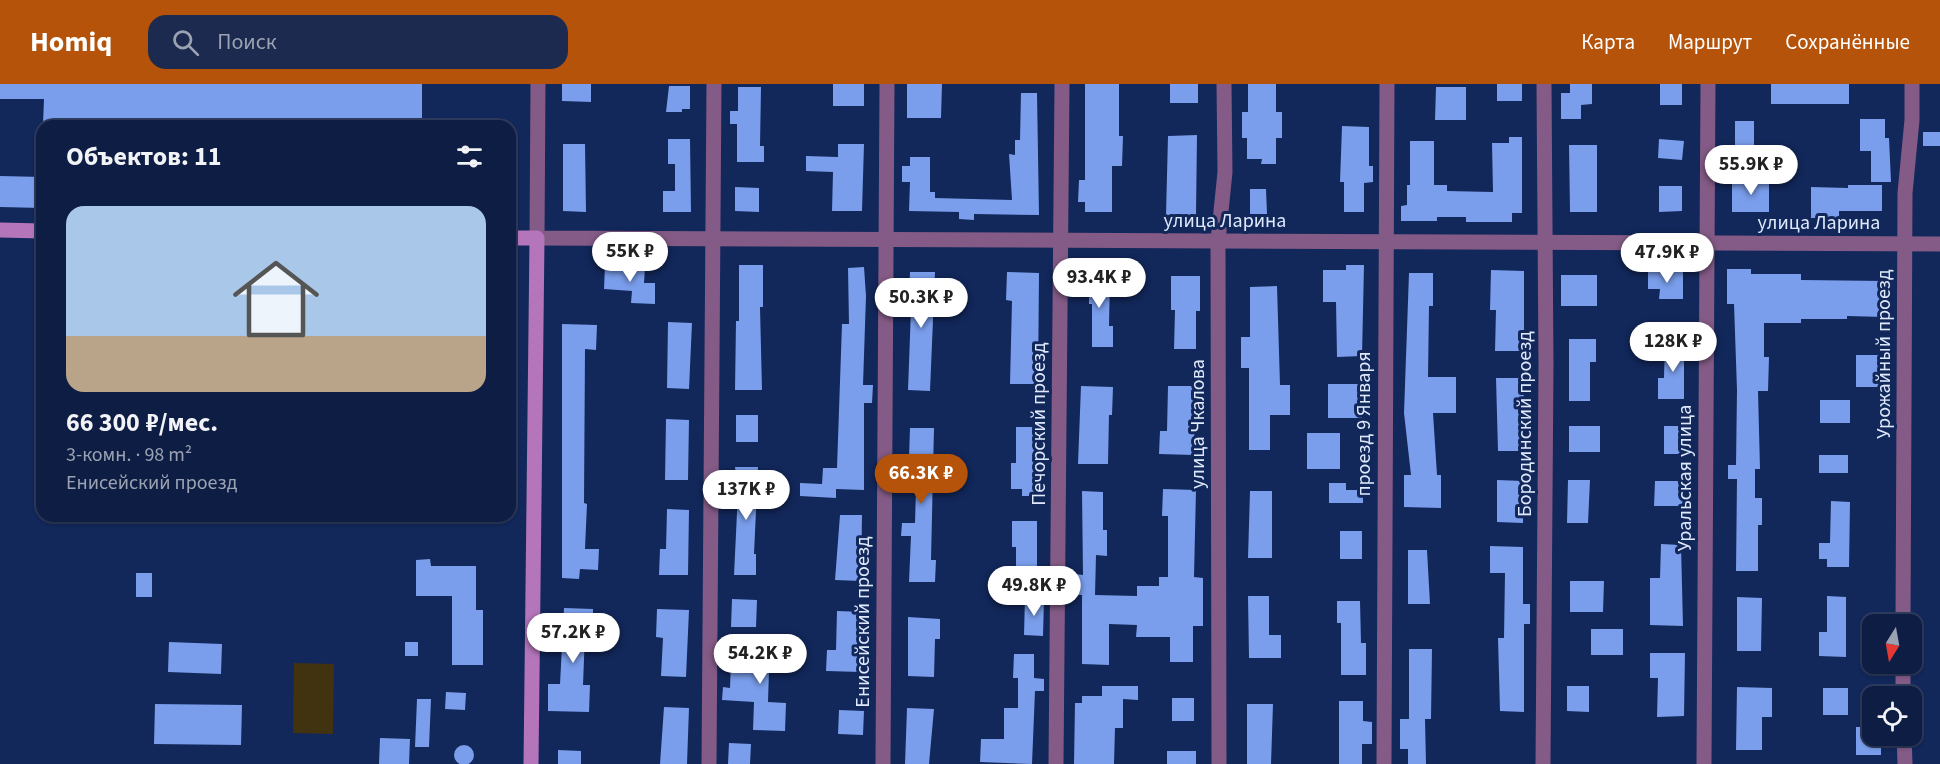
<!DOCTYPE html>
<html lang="ru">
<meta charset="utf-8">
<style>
:root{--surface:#0e1d44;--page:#1c2a4f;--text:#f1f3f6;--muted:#9ba2b2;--line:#2e3b5d;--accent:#b45309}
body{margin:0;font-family:"Source Sans 3",sans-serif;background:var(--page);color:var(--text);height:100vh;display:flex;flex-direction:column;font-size:22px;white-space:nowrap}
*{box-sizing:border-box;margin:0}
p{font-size:20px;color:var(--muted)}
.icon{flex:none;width:33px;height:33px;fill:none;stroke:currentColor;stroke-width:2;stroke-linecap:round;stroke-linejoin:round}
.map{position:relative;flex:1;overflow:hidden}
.panel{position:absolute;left:36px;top:36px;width:480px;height:402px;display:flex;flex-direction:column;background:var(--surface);border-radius:18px;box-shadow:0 2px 4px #0004,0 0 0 2px var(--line)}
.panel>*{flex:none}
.needle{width:39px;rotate:191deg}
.fabs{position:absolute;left:1862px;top:530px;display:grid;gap:12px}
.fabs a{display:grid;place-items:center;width:60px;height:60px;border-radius:12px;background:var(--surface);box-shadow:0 2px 4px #0004,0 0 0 2px var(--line);font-size:30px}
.price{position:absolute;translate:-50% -51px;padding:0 14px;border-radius:21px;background:#fff;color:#222;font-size:20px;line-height:39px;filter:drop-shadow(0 2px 3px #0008)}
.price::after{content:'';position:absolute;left:50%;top:36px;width:18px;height:14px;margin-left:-9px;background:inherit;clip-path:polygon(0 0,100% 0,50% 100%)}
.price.current{background:var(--accent);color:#fff}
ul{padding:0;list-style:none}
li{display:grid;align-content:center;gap:12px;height:318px;padding:0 30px}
li span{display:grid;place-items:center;height:186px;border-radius:18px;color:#555}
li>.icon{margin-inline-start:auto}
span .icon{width:108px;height:108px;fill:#fffc;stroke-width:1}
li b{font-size:26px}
h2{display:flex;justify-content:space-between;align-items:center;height:72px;padding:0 30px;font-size:26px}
header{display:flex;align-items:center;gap:36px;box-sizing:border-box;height:84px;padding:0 30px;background:var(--accent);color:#fff}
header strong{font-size:28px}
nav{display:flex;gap:33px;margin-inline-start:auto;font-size:21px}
.search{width:420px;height:54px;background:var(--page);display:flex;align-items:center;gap:15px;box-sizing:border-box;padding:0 21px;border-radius:18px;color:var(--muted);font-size:22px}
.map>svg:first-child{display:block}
</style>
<header>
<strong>Homiq</strong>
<div class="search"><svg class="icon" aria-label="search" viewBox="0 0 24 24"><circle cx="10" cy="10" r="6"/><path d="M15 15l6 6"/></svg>Поиск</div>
<nav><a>Карта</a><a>Маршрут</a><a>Сохранённые</a></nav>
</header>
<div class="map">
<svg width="1940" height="680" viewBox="0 0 1940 680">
<rect width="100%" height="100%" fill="#12275a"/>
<!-- green -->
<path fill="#423310" d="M294 579 334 580 333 650 293 649Z"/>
<!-- building -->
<path fill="#7a9eec" d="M0 0H422V42L43 40 44 15H0Z
M562 0H591V18L562 17Z
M833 0H864V22H833Z
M907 0H942L941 34H907Z
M1085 0H1119V52H1123L1122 82H1112V128H1085V118H1078L1079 96H1085Z
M1170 0H1198V19H1170Z
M1248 0H1276V28H1282V54H1276V80H1261L1262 75H1247V54H1242V28H1248Z
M1497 0H1522V17H1497Z
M1570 0H1592V20L1581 21V35H1561V9H1570Z
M1660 0H1682V21H1660Z
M1771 0H1849V20H1771Z
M669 2H690V25H682V28H666Z
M738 3H761L760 62H764V78H737V40H730V27H738Z
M1436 3H1466V36H1435Z
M1021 9H1037L1039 131 974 130V136L959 135V128L909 127 910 98H902V82H910V73H930V108H935V114L1012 116 1009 70 1015 71V56H1020Z
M1860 35H1885V54H1889L1891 98H1871V67H1860Z
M1735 37H1754V62L1735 61Z
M1342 42 1369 43V82H1373V98L1364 99V128H1344V98H1340Z
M1923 48H1940V62H1923Z
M1197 51 1196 131H1166L1168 52Z
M1509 53H1522V129H1512V138H1466V133H1437V137H1401V122L1407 121V101H1410V57H1434V101H1447V107L1493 108 1492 59H1509Z
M668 55H690L691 128H663V107H675V80H668Z
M1659 55 1684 57 1682 76 1658 74Z
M563 60H585L586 128 563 127Z
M838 60H864L862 127H832L833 88 806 87V72L838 73Z
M1569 61H1597V128H1570Z
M0 92 42 93V124L0 123Z
M1750 92H1769V128H1732V99H1750Z
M1848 101H1882V127H1839V134H1811V103L1848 104Z
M1659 102H1682V127L1659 128Z
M735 103 759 104V128L735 127Z
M1250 105H1266L1267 130H1250Z
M605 181 645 183 644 199H655V220L631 219 632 207 604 205Z
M739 181H763V223H760L762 306H735L736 237H739Z
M1346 181H1364L1362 272 1337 273 1336 218H1323V186H1346Z
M1115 182H1136L1135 202H1115Z
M864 183 866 212 863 301H873L872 319H864V406L836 405V414L800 412V399L822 400 823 384H837L842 240H849L848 184Z
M1727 185H1751V190H1801V196L1885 197V233L1847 232V235H1801V239H1764V273H1769L1768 307H1758L1760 385H1755V414H1762V441H1758V487H1736L1737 395H1728V381H1736L1737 306 1734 220H1727Z
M1491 186 1524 187V267H1495L1496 226H1490Z
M910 188H935L930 307 908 306 911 225H903L904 210H909Z
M1007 188 1039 189 1038 300H1010L1012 217 1006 216Z
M1648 188H1683V215H1659L1660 205H1648Z
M1409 189H1433V222H1429L1428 293H1456V329H1433L1437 391H1441V424L1404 423V391H1411L1404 329Z
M1084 190 1110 191 1109 242H1113V263H1092V220H1089V213H1083Z
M1561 191H1597V222H1561Z
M1171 192H1200V227H1196V265H1174L1175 226H1171Z
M1277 202 1280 301H1290V331H1270V366H1249V284H1241V253H1250V203Z
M668 238 692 239 689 305 667 304Z
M562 240 597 241 596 266 585 265 584 419 587 420 585 465H599L598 486 580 485 579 495 562 494Z
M1569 255H1596V278H1590V317H1569Z
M1665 258H1684V315H1658V294H1664Z
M1856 271H1883V303H1856Z
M1496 294H1524L1523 367H1498Z
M1328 300H1362V334H1328Z
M1081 302 1113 303 1112 331H1109L1108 380H1078Z
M1168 302H1195L1194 371 1159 370 1160 347H1167Z
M1820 316H1850V339H1820Z
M736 331H758V358H736Z
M666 335 689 336 688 396H665Z
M1569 342H1600V368H1569Z
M1664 342H1683V370H1664Z
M1016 343H1036L1037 412H1022V405H1011V379H1016Z
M910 344H934L931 476H936L935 498H909L911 452H901L902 439H915L916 405H908Z
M1307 349H1340V385H1307Z
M1819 371H1848V389H1819Z
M735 383H758L754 470H756V491H734L738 408Z
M1497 396 1523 397V439L1497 438Z
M1568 396H1590L1588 439H1567Z
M1655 397H1683V422H1654Z
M1329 399H1346V406H1363V419H1329Z
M1163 405 1196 406 1194 493 1203 494V542H1193V578H1170V553H1136L1137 541 1109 540V581L1082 580V511H1075V490L1083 491 1082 407 1103 408V446H1107V472L1096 471 1095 511 1137 512V502H1159V493H1168V432H1162Z
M1250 407H1272V474H1248Z
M1831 417 1850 418 1849 483H1827V475H1819V459H1830Z
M667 425 689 426 688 491H659L660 465H666Z
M840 431H862L861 497 835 496Z
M1012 437H1037V504L1016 503V463H1012Z
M1340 447H1362V475H1340Z
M1661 460 1681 461 1683 542 1650 541V494H1660Z
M1490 462 1523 463V520H1530V540H1524V628L1500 627 1498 554H1504L1505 489H1490Z
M1408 466H1427L1430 520H1408Z
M430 475 431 482H476V526H483V581H452V512H416V476Z
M136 489H152V513H136Z
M1570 497H1604L1603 528H1570Z
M1248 512H1269V551H1281V574H1249Z
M1827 512 1846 513V573L1819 572V548H1827Z
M1025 513 1044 514 1043 552 1024 551Z
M1737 513 1762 514 1761 567H1737Z
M732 515 757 516 756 543H731Z
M1337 517H1360L1361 559H1366V591H1341V539H1337Z
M564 524 593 525V549H585L583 601H590L589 628 548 627V600H560Z
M657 525 689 526 686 593 661 592 663 554 656 553Z
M837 527 864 528 861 588 826 587 827 566H836Z
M908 533 940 535V555H935L934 593 908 592Z
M1591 545H1623V571H1591Z
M169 558 222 560 221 590 168 588Z
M405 558H418V572H405Z
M758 559 792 560 791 586H769L768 618 786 619 785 647 753 646 754 618 722 616 723 603 730 604 731 576H758Z
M1409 565H1432L1431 635H1425L1426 680H1408V665H1400V635H1409Z
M1650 569H1685L1684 632 1657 633 1658 594H1650Z
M1014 570H1034V594L1044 595V607H1035L1032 680 980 678 981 655H1004V624H1018V594H1013Z
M1102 602H1138V616L1123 615V644H1115L1114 680H1074L1075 619H1082V612H1102Z
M1567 602H1589V628L1567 627Z
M1737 603 1772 604V633H1762V666H1736Z
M1823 604H1848V631H1823Z
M446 608 466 609 465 626 445 625Z
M1172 614H1194V637H1172Z
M417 615H431L429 663H415Z
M1339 617H1363V637L1372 638V660H1362V680H1339Z
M155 620 242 621 241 661 154 660Z
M1247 620H1273L1271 680H1247Z
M664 623 689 624 687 680H660Z
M907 624 934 625 929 680H905Z
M839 626 864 627 863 651 838 650Z
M1856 643H1872V651H1881V671H1856Z
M380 654 410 655 409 680H379Z
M729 659 751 660 750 680H728Z
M454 671a10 10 0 1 1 20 0a10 10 0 1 1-20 0Z
M558 666 581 667V680H558Z
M1167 667H1196V680H1167Z"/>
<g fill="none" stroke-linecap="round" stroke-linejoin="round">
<!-- minor -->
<path stroke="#845b86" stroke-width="15" d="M1903 540 1905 109 1912 36V0
M1903 579V612
M1904 651 1905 680
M709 680 714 0
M883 680 887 0
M1056 680 1062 0
M1219 680 1218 157 1225 88 1224 0
M1384 680 1387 0
M1543 680 1546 281 1544 0
M1704 680 1708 0"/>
<!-- tertiary -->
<path stroke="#845b86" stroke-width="15" d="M538 0 537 154 1940 160"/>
<!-- secondary -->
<path stroke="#b575ba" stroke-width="15" d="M0 146 42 147
M510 154H537L531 680"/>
</g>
<g text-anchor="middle" stroke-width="6" stroke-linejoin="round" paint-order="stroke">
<!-- street labels -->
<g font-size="20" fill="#dfe9fc" stroke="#12275a">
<text x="1225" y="143">улица Ларина</text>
<text x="1819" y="145">улица Ларина</text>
<text transform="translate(1883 270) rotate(-90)" y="7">Урожайный проезд</text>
<text transform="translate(1038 340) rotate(-90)" y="7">Печорский проезд</text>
<text transform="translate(1197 340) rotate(-90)" y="7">улица Чкалова</text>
<text transform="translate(1363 340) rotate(-90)" y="7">проезд 9 Января</text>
<text transform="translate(1524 340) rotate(-90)" y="7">Бородинский проезд</text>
<text transform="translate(1684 394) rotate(-90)" y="7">Уральская улица</text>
<text transform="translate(862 538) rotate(-90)" y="7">Енисейский проезд</text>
</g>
</g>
</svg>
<div class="fabs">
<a><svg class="needle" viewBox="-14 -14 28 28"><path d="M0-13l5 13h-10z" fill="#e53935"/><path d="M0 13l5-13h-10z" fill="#9ba2b2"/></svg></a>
<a><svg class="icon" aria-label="locate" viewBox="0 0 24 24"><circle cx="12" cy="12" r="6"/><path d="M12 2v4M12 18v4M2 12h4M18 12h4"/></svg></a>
</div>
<b class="price" style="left:1751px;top:112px">55.9K ₽</b>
<b class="price" style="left:630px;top:199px">55K ₽</b>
<b class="price" style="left:1667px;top:200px">47.9K ₽</b>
<b class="price" style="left:1099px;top:225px">93.4K ₽</b>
<b class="price" style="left:921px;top:245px">50.3K ₽</b>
<b class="price" style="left:1673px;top:289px">128K ₽</b>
<b class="price current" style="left:921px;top:421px">66.3K ₽</b>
<b class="price" style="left:746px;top:437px">137K ₽</b>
<b class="price" style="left:1034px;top:533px">49.8K ₽</b>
<b class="price" style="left:573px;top:580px">57.2K ₽</b>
<b class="price" style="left:760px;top:601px">54.2K ₽</b>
<section class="panel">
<h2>Объектов: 11<svg class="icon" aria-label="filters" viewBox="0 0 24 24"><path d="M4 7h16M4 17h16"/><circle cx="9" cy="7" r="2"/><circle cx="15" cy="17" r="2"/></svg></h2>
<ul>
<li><span style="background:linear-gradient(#a9c7e8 70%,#b9a48a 0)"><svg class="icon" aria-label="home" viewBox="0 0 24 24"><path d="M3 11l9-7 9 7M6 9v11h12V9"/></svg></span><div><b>66 300 ₽/мес.</b><p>3-комн. · 98 m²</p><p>Енисейский проезд</p></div></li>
</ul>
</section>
</div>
